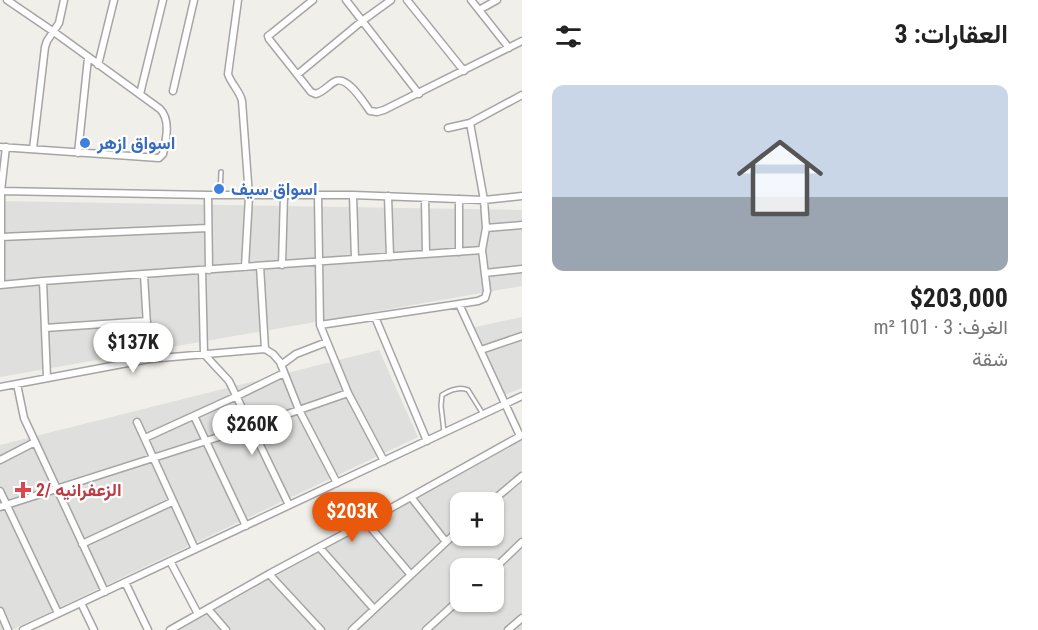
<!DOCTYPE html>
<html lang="ar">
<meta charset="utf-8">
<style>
:root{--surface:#fff;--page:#f6f6f6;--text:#222;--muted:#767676;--line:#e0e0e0;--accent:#ea580c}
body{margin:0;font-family:"Roboto Condensed",Vazirmatn,sans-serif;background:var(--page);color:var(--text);direction:rtl;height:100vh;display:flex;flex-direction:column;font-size:22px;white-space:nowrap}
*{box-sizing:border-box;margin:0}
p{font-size:20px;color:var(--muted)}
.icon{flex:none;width:33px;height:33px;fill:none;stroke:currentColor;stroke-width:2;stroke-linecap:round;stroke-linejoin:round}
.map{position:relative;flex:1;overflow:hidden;direction:ltr}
.details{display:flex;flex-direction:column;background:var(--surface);width:516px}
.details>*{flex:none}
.buttons{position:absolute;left:450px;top:492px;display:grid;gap:12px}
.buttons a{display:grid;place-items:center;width:54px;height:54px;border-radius:12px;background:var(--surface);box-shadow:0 2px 4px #0004;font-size:30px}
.price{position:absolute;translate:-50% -51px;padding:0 14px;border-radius:21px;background:#fff;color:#222;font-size:20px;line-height:39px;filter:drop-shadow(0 2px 3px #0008)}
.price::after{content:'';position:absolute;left:50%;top:36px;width:18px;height:14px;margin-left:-9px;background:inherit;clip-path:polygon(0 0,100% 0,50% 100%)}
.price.active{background:var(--accent);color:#fff}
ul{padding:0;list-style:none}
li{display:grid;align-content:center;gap:12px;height:318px;padding:0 30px}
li+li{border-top:2px solid var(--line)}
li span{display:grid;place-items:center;height:186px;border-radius:12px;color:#555}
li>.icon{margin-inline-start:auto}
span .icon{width:108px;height:108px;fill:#fffc;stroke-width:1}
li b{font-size:26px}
h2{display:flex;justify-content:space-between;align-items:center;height:72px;padding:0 30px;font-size:26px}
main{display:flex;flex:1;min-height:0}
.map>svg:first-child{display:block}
</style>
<main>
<section class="details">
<h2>العقارات: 3<svg class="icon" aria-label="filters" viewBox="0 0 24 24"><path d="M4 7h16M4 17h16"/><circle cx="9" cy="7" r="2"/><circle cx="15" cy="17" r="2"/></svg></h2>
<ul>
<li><span style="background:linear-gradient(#c9d6e8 60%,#9aa5b1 0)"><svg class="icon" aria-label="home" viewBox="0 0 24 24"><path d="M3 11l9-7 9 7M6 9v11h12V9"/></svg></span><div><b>$203,000</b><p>الغرف: 3 · 101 m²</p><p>شقة</p></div></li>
</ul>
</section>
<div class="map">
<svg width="522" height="630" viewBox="0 0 522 630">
<rect width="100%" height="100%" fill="#f1efe9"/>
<!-- residential -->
<path fill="#dfdfde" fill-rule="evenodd" d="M0 201 522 210V286L0 377Z
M522 317V388L502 396 471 328Z
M379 350 418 437 12 630H0V445Z
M522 440V630H178ZM460 502H494V536H460ZM460 568H494V602H460Z"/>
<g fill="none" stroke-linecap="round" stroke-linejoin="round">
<!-- service casing -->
<g stroke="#a5a5a5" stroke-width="6">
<path id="service" d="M220 194 221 172
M444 432 441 406 442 395C450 390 459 386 468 390L483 414"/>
</g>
<!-- minor casing -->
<g stroke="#a5a5a5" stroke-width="9">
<path id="minor" d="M238 0 228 74C231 84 240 91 242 101L249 196 245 267
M313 0 272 33 268 36 269 39 311 92 316 94C325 91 329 84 336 81 348 76 364 103 370 111L377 112 384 110 522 41
M346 0 419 94
M407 0 464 71
M471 0 509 48
M479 10 497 0
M98 65 114 0
M298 74 362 21 391 0
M173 91 194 0
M140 94 163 0
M448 128 470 123 522 95
M0 147 159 158 163 154C166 140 171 120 160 109L54 32 7 0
M33 149 45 47 47 41 59 23 64 0
M78 153 88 58
M0 191 208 195H353L484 200 522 196
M208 195 209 270
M318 195 320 325 348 393 384 461
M353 195 355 259
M388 196 390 257
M425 198 426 254
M486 228 522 225
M1 237 208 228
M459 252V199
M282 265 284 195
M260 266 265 349
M202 270 204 354 229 381 289 505
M485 273 522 269
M144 275 149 359
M43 281 47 378
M0 285 43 281 482 250
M1 285V191L6 147
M459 304 520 436
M375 317 427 441
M320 325 459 304 478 301 485 298 487 291 482 250 486 228 484 200 470 123
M45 328 147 321
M481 350 522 336
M281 365 296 354 327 342
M17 384 24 418 105 592
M0 387 149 359 265 349 273 354 280 362 299 410 337 483
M194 416 246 526
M137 422 195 549
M145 438 237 396 284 373
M0 460 35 442
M0 491 58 613
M411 497 446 542
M491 502 522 476
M0 507 250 427 348 393
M366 522 411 575
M82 544 172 502
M319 547 374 609
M170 561 198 614
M494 569 522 542
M269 574 321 630
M125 582 148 630
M81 603 94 630
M208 609 226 630
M0 611 8 630
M23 630 522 396
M170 630 269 574 366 522 522 435
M352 630 460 529
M426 630 460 599
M508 630 522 618"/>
</g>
<!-- service -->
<use href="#service" stroke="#fff" stroke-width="3"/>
<!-- minor -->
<use href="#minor" stroke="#fff" stroke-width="6"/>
</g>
<!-- markers -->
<g fill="#3f7fe0" stroke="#fff" stroke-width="2">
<circle cx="85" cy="143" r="6"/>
<circle cx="219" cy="189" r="6"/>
</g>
<path fill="#e0444e" stroke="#fff" stroke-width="2" d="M20 481h6v6h6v6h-6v6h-6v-6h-6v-6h6z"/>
<g text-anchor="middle" stroke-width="4.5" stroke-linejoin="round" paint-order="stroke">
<!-- shop labels -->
<g font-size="18" font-weight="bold" fill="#366cbe" stroke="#fff" text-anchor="start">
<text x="97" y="149">اسواق ازهر</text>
<text x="231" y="195">اسواق سيف</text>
</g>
<!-- health labels -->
<g font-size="18" font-weight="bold" fill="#be3a42" stroke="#fff" text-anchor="start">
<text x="36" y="496">الزعفرانيه /2</text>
</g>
</g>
</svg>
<div class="buttons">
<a>+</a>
<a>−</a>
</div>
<b class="price" style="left:133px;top:374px">$137K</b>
<b class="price" style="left:252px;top:456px">$260K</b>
<b class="price active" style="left:352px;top:543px">$203K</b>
</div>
</main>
